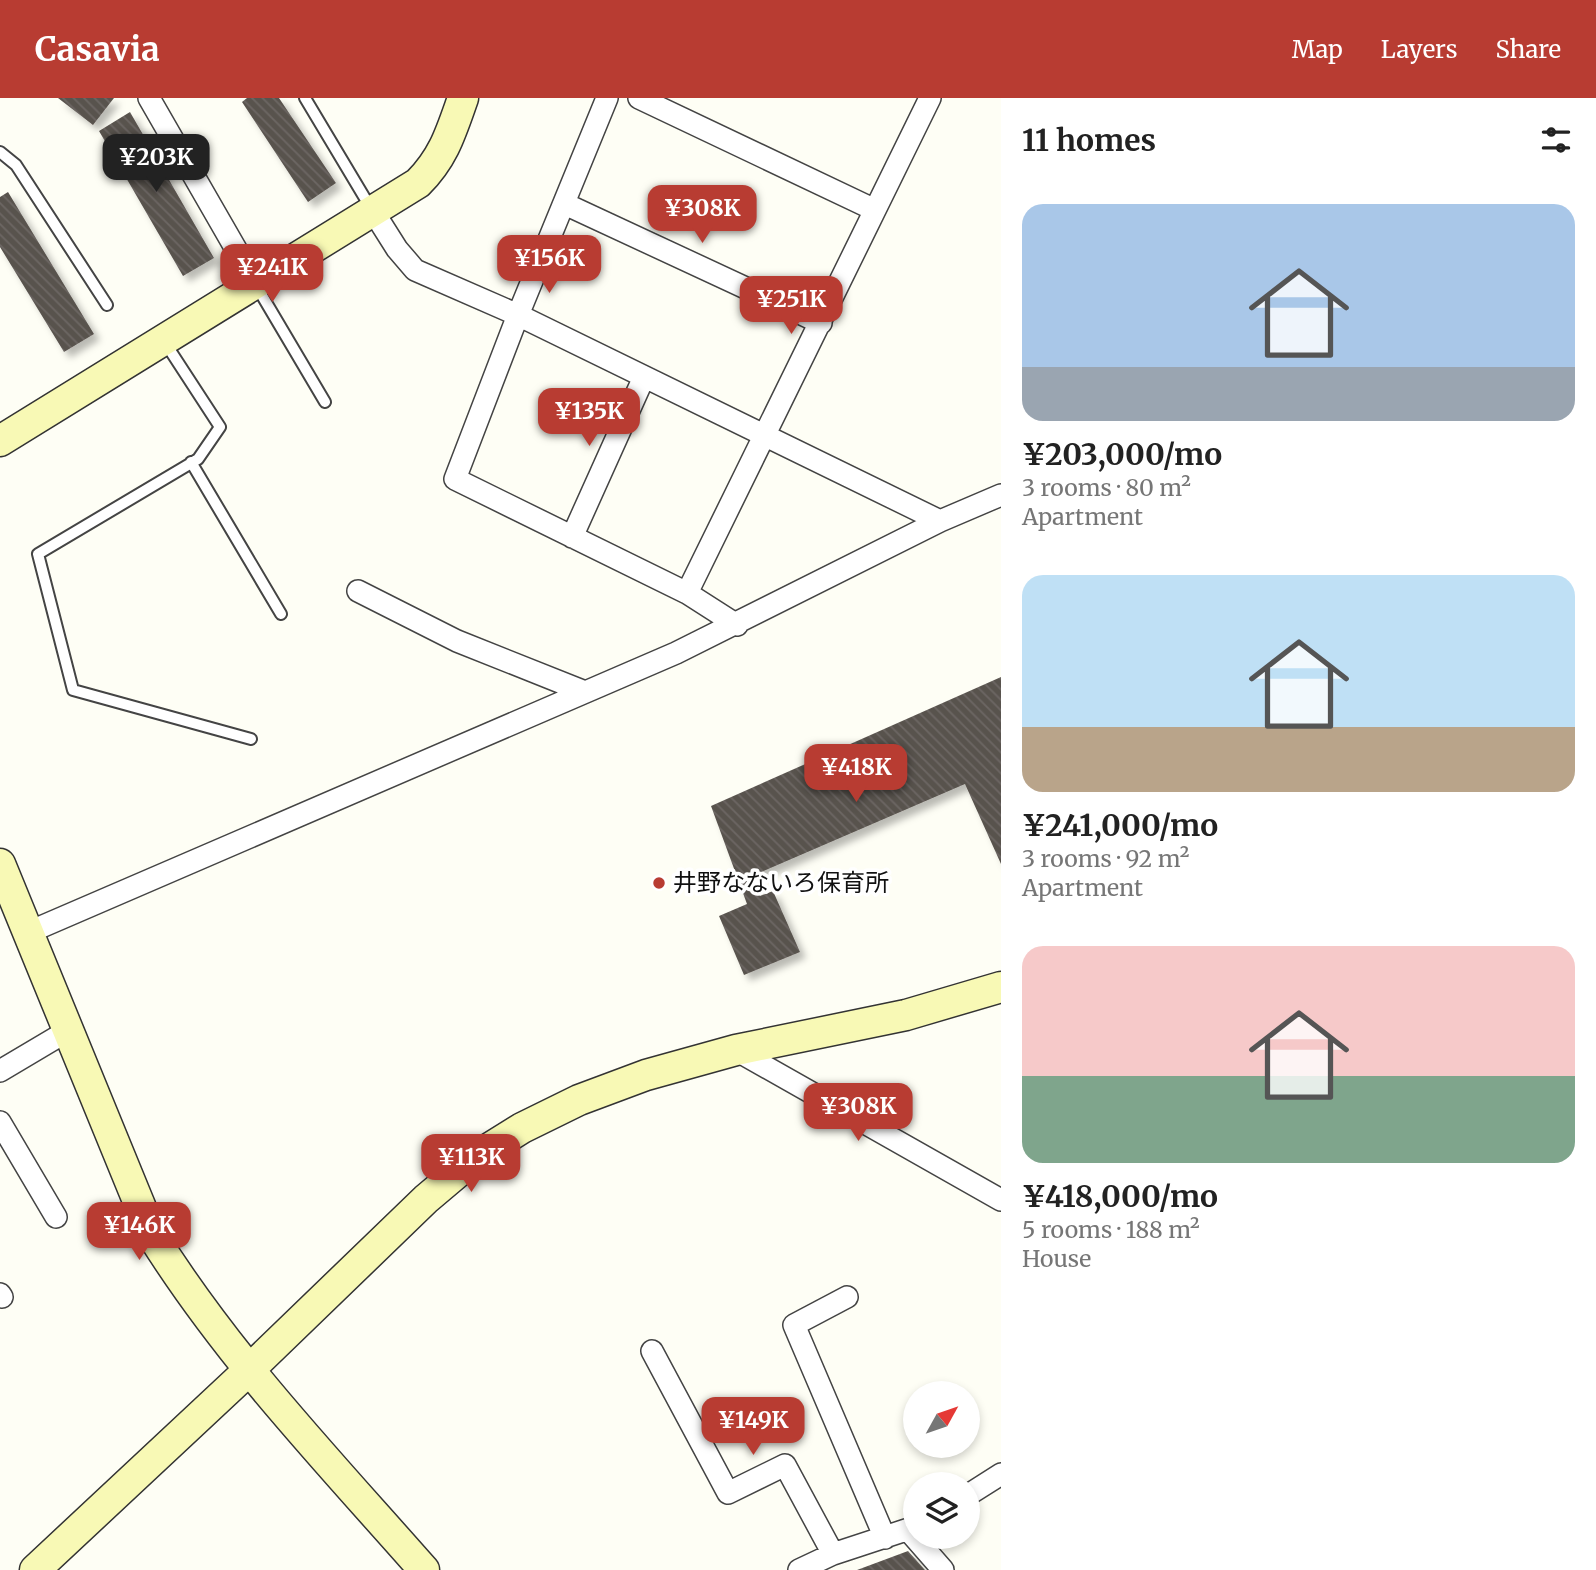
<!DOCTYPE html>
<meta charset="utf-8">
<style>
:root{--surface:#fff;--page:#f2f2f2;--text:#222;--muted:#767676;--accent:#b83c32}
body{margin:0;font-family:Merriweather,"Noto Sans JP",serif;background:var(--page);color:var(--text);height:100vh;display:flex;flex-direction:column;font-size:26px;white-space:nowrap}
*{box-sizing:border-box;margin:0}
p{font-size:23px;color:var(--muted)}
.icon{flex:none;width:38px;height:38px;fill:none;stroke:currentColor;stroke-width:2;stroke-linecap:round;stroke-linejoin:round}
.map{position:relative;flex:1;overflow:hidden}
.drawer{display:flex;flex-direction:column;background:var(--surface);width:595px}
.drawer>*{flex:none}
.needle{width:46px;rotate:50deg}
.tools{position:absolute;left:903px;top:1283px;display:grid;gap:14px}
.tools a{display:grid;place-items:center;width:77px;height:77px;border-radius:50%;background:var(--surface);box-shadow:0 4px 10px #0003;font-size:35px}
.price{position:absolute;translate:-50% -60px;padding:0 16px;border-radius:14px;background:var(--accent);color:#fff;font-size:23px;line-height:46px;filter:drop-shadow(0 2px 4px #0008)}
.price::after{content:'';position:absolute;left:50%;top:42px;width:21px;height:16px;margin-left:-10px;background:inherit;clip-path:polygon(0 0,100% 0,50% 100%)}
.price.current{background:#222;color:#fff}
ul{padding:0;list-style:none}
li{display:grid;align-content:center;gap:14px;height:371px;padding:0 21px}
li span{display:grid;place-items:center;height:217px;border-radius:21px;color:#555}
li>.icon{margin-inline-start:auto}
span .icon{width:126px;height:126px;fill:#fffc;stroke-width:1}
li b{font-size:30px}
h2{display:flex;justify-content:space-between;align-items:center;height:84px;padding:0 21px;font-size:30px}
header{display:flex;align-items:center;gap:42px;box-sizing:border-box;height:98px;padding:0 35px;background:var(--accent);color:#fff}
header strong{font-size:33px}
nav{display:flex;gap:38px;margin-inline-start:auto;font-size:24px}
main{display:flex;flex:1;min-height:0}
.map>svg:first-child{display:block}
</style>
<header>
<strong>Casavia</strong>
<nav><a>Map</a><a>Layers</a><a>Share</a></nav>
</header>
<main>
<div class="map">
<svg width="1001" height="1472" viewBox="0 0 1001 1472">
<defs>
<pattern id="building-back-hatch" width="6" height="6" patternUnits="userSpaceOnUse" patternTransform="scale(1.75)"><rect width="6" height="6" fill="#59534e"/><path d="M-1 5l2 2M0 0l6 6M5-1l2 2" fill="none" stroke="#6c6763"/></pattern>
<filter id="shadow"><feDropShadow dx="6" dy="6" stdDeviation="3.5" flood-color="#0004"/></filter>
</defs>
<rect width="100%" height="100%" fill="#fefef5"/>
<!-- building -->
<path fill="url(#building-back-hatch)" filter="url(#shadow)" d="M58 0H114L93 27Z
M247 0H279L336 85 308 104 242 4Z
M130 14 214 160 183 178 99 33Z
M8 94 94 236 64 254 0 149V99Z
M1001 579V766L965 686 752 778 760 798 773 793 800 854 744 877 719 818 747 806 711 708Z
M908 1453 925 1472H857Z"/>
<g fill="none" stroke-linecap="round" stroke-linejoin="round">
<!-- lane casing -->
<g stroke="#444" stroke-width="14">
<path id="lane" d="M305 0 372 112
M0 54 16 67 107 207
M257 189 325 304
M164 243 220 329 198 361 38 456 73 592 251 641
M191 364 281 516"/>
</g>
<!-- street casing -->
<g stroke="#444" stroke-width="24">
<path id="street" d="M149 0 256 186
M607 0 518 217 455 381 687 495 737 527
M639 0 875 112
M565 106 821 225
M373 113 397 151 415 172 518 217 940 423
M572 439 644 279
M358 493 457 543 585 594
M687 495 930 0
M27 835 676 555 940 423 1001 397
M736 952 1001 1102
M0 973 69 932
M0 1024 56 1119
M0 1196 2 1199
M847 1199 794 1227 885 1440
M652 1253 728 1395 785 1367 833 1456
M968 1397 1001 1376
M909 1433 943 1472
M799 1472 833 1456 915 1429"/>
</g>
<!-- secondary casing -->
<g stroke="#333" stroke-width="33">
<path id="secondary" d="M0 343 418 85C444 59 451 34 463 0
M0 766 152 1137C229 1260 329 1364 424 1472
M35 1472 249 1272 426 1101 477 1058 522 1030 579 1002 646 977 736 952 906 917 1001 889"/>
</g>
<!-- lane -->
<use href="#lane" stroke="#fff" stroke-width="10"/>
<!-- street -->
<use href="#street" stroke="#fff" stroke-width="21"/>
<!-- secondary -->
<use href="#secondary" stroke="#f8f9b5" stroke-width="30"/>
</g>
<!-- markers -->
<circle fill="#b83c32" stroke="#fff" stroke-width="2.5" cx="659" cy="785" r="7"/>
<g text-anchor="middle" stroke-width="7" stroke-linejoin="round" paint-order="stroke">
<!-- poi labels -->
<g font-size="24" fill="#111" stroke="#fff" text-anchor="start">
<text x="673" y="793">井野なないろ保育所</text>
</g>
</g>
</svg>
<div class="tools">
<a><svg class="needle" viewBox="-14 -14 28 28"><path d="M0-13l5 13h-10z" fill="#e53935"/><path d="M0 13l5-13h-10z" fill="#767676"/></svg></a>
<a><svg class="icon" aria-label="layers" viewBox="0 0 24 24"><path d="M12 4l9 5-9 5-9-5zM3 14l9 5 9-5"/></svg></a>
</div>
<b class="price current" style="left:156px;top:96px">¥203K</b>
<b class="price" style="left:702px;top:147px">¥308K</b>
<b class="price" style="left:549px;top:197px">¥156K</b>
<b class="price" style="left:272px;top:206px">¥241K</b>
<b class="price" style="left:791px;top:238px">¥251K</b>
<b class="price" style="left:589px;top:350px">¥135K</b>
<b class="price" style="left:856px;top:706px">¥418K</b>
<b class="price" style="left:858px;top:1045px">¥308K</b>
<b class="price" style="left:471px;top:1096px">¥113K</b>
<b class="price" style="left:139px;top:1164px">¥146K</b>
<b class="price" style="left:753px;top:1359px">¥149K</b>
</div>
<section class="drawer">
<h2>11 homes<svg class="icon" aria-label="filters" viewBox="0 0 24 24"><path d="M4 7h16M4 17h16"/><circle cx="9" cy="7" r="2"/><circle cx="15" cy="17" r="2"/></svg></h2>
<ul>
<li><span style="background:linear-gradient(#a9c7e8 75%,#9aa5b1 0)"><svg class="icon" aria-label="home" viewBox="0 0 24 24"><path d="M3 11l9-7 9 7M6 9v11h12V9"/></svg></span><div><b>¥203,000/mo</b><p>3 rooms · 80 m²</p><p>Apartment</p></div></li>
<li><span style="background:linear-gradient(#bfe0f5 70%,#b9a48a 0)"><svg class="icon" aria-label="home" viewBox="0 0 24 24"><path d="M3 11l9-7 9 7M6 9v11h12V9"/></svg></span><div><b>¥241,000/mo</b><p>3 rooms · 92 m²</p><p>Apartment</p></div></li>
<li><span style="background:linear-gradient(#f6c9c9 60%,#7fa58c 0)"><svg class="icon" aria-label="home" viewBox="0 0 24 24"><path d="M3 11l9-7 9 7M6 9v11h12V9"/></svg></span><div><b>¥418,000/mo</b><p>5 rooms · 188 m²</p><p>House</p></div></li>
</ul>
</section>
</main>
